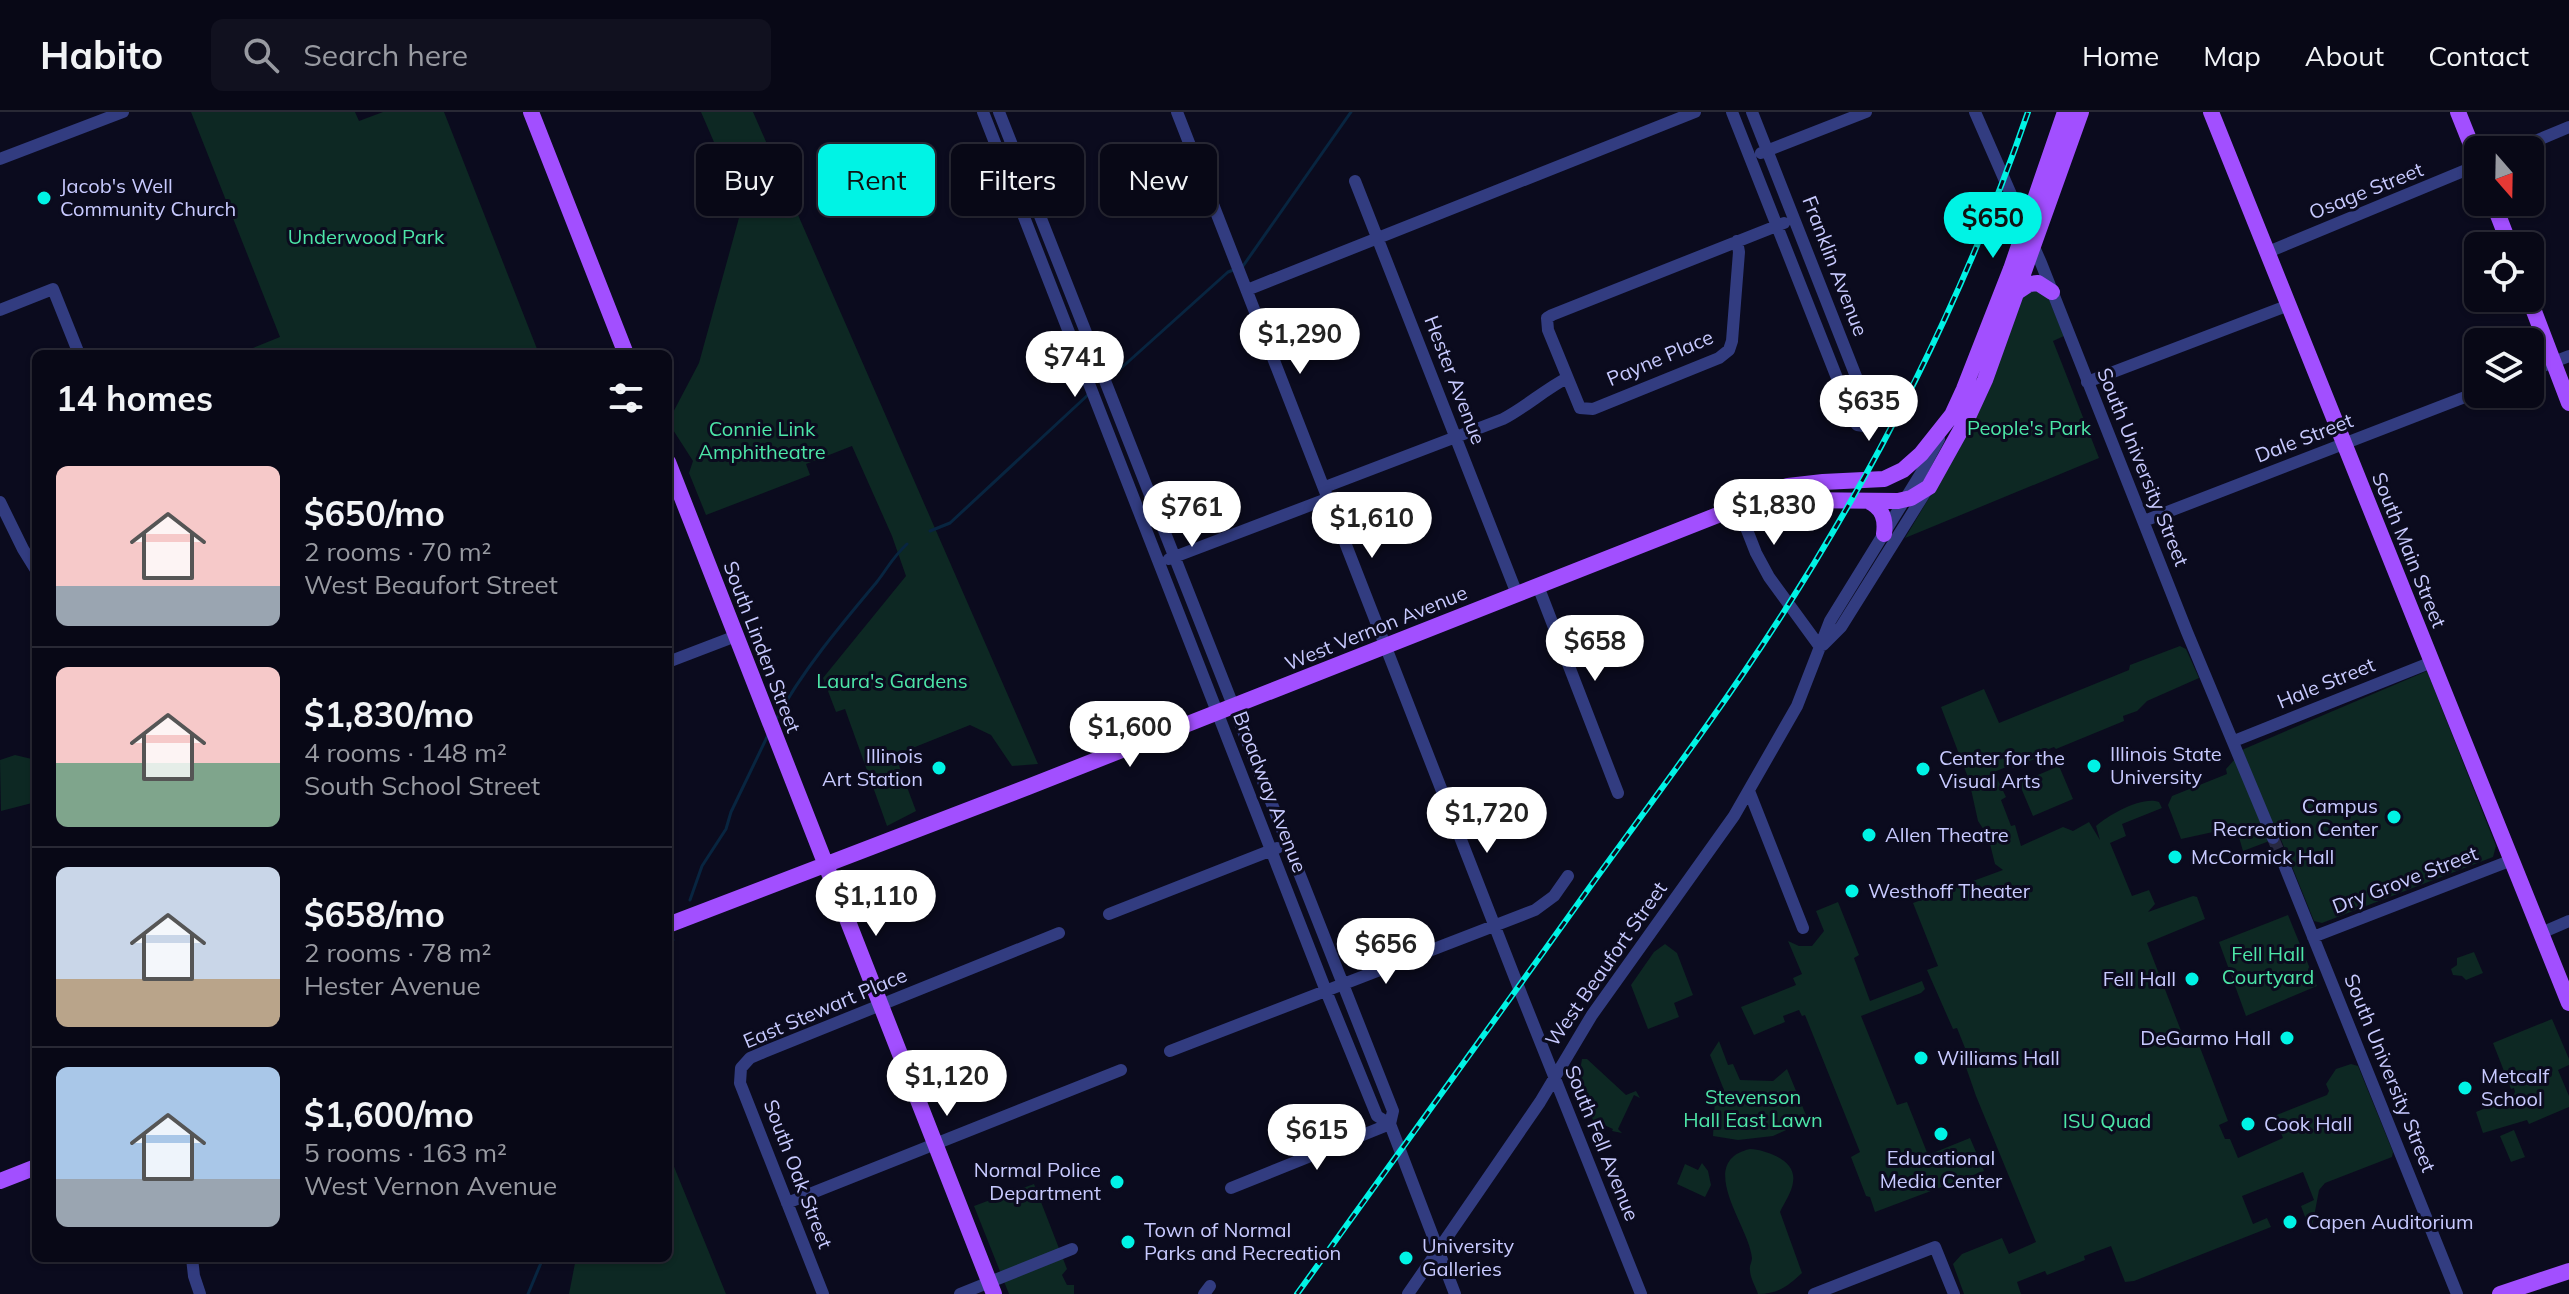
<!DOCTYPE html>
<meta charset="utf-8">
<style>
:root{--surface:#080816;--page:#11111f;--text:#f1f3f6;--muted:#989aa1;--line:#292935;--accent:#00f3e5}
body{margin:0;font-family:Mulish,sans-serif;background:var(--page);color:var(--text);height:100vh;display:flex;flex-direction:column;font-size:30px;white-space:nowrap}
*{box-sizing:border-box;margin:0}
p{font-size:26px;color:var(--muted)}
.icon{flex:none;width:44px;height:44px;fill:none;stroke:currentColor;stroke-width:2;stroke-linecap:round;stroke-linejoin:round}
.map{position:relative;flex:1;overflow:hidden}
.panel{position:absolute;left:32px;top:238px;width:640px;height:912px;display:flex;flex-direction:column;background:var(--surface);border-radius:12px;box-shadow:0 2px 6px #0004,0 0 0 2px var(--line)}
.panel>*{flex:none}
.banner{position:absolute;left:696px;top:32px;width:760px;height:72px;display:flex;gap:16px}
.needle{width:52px;rotate:160deg}
.tools{position:absolute;left:2464px;top:24px;display:grid;gap:16px}
.tools a{display:grid;place-items:center;width:80px;height:80px;border-radius:12px;background:var(--surface);box-shadow:0 2px 6px #0004,0 0 0 2px var(--line);font-size:40px}
.price{position:absolute;translate:-50% -68px;padding:0 18px;border-radius:28px;background:#fff;color:#222;font-size:26px;line-height:52px;filter:drop-shadow(0 2px 4px #0008)}
.price::after{content:'';position:absolute;left:50%;top:48px;width:24px;height:18px;margin-left:-12px;background:inherit;clip-path:polygon(0 0,100% 0,50% 100%)}
.price.on{background:var(--accent);color:#111}
ul{padding:0;list-style:none}
li{display:flex;align-items:center;gap:24px;height:200px;padding:0 24px}
li+li{border-top:2px solid var(--line)}
li span{display:grid;place-items:center;flex:none;width:224px;height:160px;border-radius:12px;color:#555}
li>.icon{margin-inline-start:auto}
span .icon{width:96px;height:96px;fill:#fffc;stroke-width:1}
li b{font-size:34px}
h2{display:flex;justify-content:space-between;align-items:center;height:96px;padding:0 24px;font-size:34px}
.pill{padding:0 28px;border-radius:12px;background:var(--surface);box-shadow:0 2px 6px #0004,0 0 0 2px var(--line);font-size:28px;line-height:72px}
.pill.on{background:var(--accent);color:#111}
header{display:flex;align-items:center;gap:48px;box-sizing:border-box;height:112px;padding:0 40px;background:var(--surface);border-bottom:2px solid var(--line)}
header strong{font-size:38px}
nav{display:flex;gap:44px;margin-inline-start:auto;font-size:28px}
.search{width:560px;height:72px;background:var(--page);display:flex;align-items:center;gap:20px;box-sizing:border-box;padding:0 28px;border-radius:12px;color:var(--muted);font-size:30px}
.map>svg:first-child{display:block}
</style>
<header>
<strong>Habito</strong>
<div class="search"><svg class="icon" aria-label="search" viewBox="0 0 24 24"><circle cx="10" cy="10" r="6"/><path d="M15 15l6 6"/></svg>Search here</div>
<nav><a>Home</a><a>Map</a><a>About</a><a>Contact</a></nav>
</header>
<div class="map">
<svg width="2569" height="1182" viewBox="0 0 2569 1182">
<rect width="100%" height="100%" fill="#0b0b1e"/>
<!-- green -->
<path fill="#0d2823" d="M191 0H355L359 9 383 0H444L539 242H238L280 225Z
M701 0H753L1038 652 1012 654 991 623 970 613 895 643 916 699 887 714 845 597 836 600 823 566 906 464 892 424 852 334 806 352 810 363 706 403 689 361 693 349 668 310 699 251 742 95Z
M2027 177 2046 180 2064 224 2053 229 2099 346 1905 426 1953 346 2021 185Z
M2180 534 2186 537 2199 566 2147 589 2137 599 2123 604 2124 609 2056 637 2054 635 2036 642 2037 646 2013 656 2011 653 1994 660 2006 685 2001 688 2011 714 2015 713 2021 734 2063 715 2073 719 2089 710 2100 728 2096 714C2110 702 2142 684 2159 690L2162 696 2122 712 2126 724 2110 731 2132 784 2149 778 2155 792 2148 800 2193 784 2197 785 2205 807 2147 831 2185 929 2196 925 2228 1009 2219 1013 2225 1027H2230L2238 1046 2283 1026 2274 1004 2327 983 2329 979 2326 972 2336 957 2351 952 2358 954 2393 1040 2392 1045 2325 1071 2319 1078 2311 1121 2301 1094 2314 1088 2303 1060 2242 1084 2253 1112 2267 1106 2271 1115 2134 1169 2125 1170 2111 1134 2084 1144 2085 1148 2047 1163 2045 1159 2017 1170 2021 1182H1964L1953 1152 1962 1142 2002 1126 2009 1142 2036 1130 1976 984 1960 938 1965 936 1957 916 1953 917 1927 858 1938 854 1913 791 2003 758 1995 752 1988 724 1978 709 1969 668 1941 595 1984 577 1999 611 2129 558 2130 553Z
M2427 559 2496 734 2493 745 2322 811 2314 809 2280 725 2243 739 2236 715 2181 727 2168 693 2172 684 2227 662 2226 657 2244 637Z
M15 643 36 648V690L1 699 0 648Z
M2059 654 2073 687 2033 704 2019 671Z
M1838 790 1859 843 1854 846 1870 889 1922 869 1925 877 1921 881 1861 904 1897 993 1907 990 1928 1043 1970 1026 1984 1059 1875 1100 1870 1085 1866 1084 1851 1045 1860 1040 1805 903 1802 904 1799 898 1783 904 1785 910 1754 923 1741 895 1796 873 1793 866 1802 862 1788 829 1799 834H1812L1824 819 1816 799Z
M2288 803 2317 874 2246 904 2219 830Z
M1665 832 1677 841 1693 883 1674 891 1679 905 1648 917 1631 873 1654 840Z
M2474 840 2483 861 2466 868 2462 864 2453 863 2451 857 2457 853V846Z
M2552 907 2569 947V953L2558 958 2569 984V995L2529 1012 2527 1008 2483 1021 2476 1000 2512 985 2515 980 2514 976 2511 977 2493 931Z
M1719 929 1728 953 1733 952 1740 968 1773 969 1787 957 1808 1008 1773 1024 1738 1028 1713 1024 1715 988 1724 978 1710 943Z
M1582 947H1587L1626 983 1636 979 1640 986 1634 983 1618 1017 1622 1021 1612 1019 1613 1017 1593 1008 1578 970Z
M2514 1018 2525 1045 2511 1050 2500 1024Z
M1750 1037C1766 1038 1797 1048 1793 1070 1792 1080 1784 1091 1780 1100L1802 1161C1788 1174 1778 1182 1758 1182 1756 1175 1750 1166 1750 1158 1749 1154 1752 1150 1752 1146 1750 1115 1694 1050 1750 1037Z
M668 1040 726 1182H569L576 1146H668Z
M1702 1051 1708 1059 1711 1073 1705 1085 1677 1072 1685 1052 1698 1058Z
M1034 1072 1067 1157 1062 1163 1067 1173H1074V1182H1009L974 1094Z"/>
<g fill="none" stroke-linecap="round" stroke-linejoin="round">
<!-- stream -->
<path stroke="#082540" stroke-width="3" d="M1243 154 1351 0
M1109 267 1228 160 1236 157
M930 419 950 411 1090 281
M775 609C802 559 839 515 876 471 888 456 891 447 907 432
M690 788 702 754 726 717 731 700 768 623
M668 839 673 828
M528 1182 543 1146"/>
<!-- minor-tunnel -->
<path stroke="#272840" stroke-width="12" stroke-dasharray="12 6" stroke-linecap="butt" d="M2273 726 2285 755"/>
<!-- minor -->
<path stroke="#323c80" stroke-width="12" d="M983 0 1326 879 1377 1004 1390 1012
M999 0 1393 999 1390 1012 1455 1182
M1177 0 1522 884 1641 1182
M1732 0 1854 309 1857 313 1864 314 1870 309V300L1752 0
M1975 0 2041 151 2187 520 2273 726
M2514 38 2569 15
M1761 41 1866 0
M0 47 123 0
M1355 69 1517 482
M1737 129 1739 140 1732 229 1729 238 1719 246 1593 297 1580 296 1548 218 1547 206 1552 203 1784 111
M2268 140 2478 53
M1247 178 1695 0
M0 198 53 177 79 242
M2530 259 2569 244
M2087 270 2289 193
M1325 375 1503 307C1526 295 1544 278 1567 266
M0 390 23 437 36 458
M1738 395 1756 441 1769 465 1820 535
M2144 409 2478 280
M1169 447 1329 386
M1538 474 1618 681
M1823 533 1841 515 1928 376
M668 550 736 524
M2234 629 2432 550
M1749 679 1803 816
M2285 755 2457 1182
M1109 802 1277 736
M2541 821 2569 809
M2313 825 2512 748
M1170 939 1535 798 1554 784 1568 764
M1231 1076 1390 1012
M787 1091 1121 958
M192 1146 194 1164 200 1182
M823 1182 740 971 741 956 750 946 764 940 1059 821
M960 1182 1072 1137
M1204 1182 1210 1174
M1408 1182 1540 990 1592 903 1734 704 1797 594 1830 509 1920 363 1939 327
M1814 1182 1935 1135 1954 1182"/>
<!-- major -->
<path stroke="#a24fff" stroke-width="16" d="M531 0 626 242
M2211 0 2569 891
M2458 0 2478 50
M2493 90 2510 134
M2017 180 2029 172 2038 171 2052 180
M2529 186 2569 291
M668 350 994 1182
M1868 389C1883 396 1886 407 1884 422
M1759 391 1791 388 1898 389 1911 386 1929 375 1968 305 1985 268 2081 0
M668 813 1028 675 1738 395 1771 379 1788 374 1823 370 1884 367 1903 358 1921 342 1952 303 1964 277 2011 157 2065 0
M0 1069 36 1055
M2500 1182 2569 1159"/>
<!-- rail casing -->
<g stroke="#00f3e5" stroke-width="6">
<path id="rail" d="M1297 1182C1396 1045 1494 909 1592 772 1655 685 1720 599 1778 509 1880 351 1967 177 2028 0"/>
</g>
<!-- rail -->
<use href="#rail" stroke="#0b0b1e" stroke-width="3" stroke-dasharray="9" stroke-linecap="butt"/>
</g>
<!-- markers -->
<g fill="#00f3e5" stroke="#0b0b1e" stroke-width="3">
<circle cx="44" cy="86" r="8"/>
<circle cx="2094" cy="654" r="8"/>
<circle cx="939" cy="656" r="8"/>
<circle cx="1923" cy="657" r="8"/>
<circle cx="2394" cy="705" r="8"/>
<circle cx="1869" cy="723" r="8"/>
<circle cx="2175" cy="745" r="8"/>
<circle cx="1852" cy="779" r="8"/>
<circle cx="2192" cy="867" r="8"/>
<circle cx="2287" cy="926" r="8"/>
<circle cx="1921" cy="946" r="8"/>
<circle cx="2465" cy="976" r="8"/>
<circle cx="2248" cy="1012" r="8"/>
<circle cx="1941" cy="1022" r="8"/>
<circle cx="1117" cy="1070" r="8"/>
<circle cx="2290" cy="1110" r="8"/>
<circle cx="1128" cy="1130" r="8"/>
<circle cx="1406" cy="1146" r="8"/>
</g>
<g text-anchor="middle" stroke-width="6" stroke-linejoin="round" paint-order="stroke">
<!-- poi labels -->
<g font-size="20" fill="#c8caff" stroke="#0b0b1e" text-anchor="start">
<text x="60" y="81">Jacob's Well<tspan x="60" dy="23">Community Church</tspan></text>
<text x="2110" y="649">Illinois State<tspan x="2110" dy="23">University</tspan></text>
<text x="923" y="651" text-anchor="end">Illinois<tspan x="923" dy="23">Art Station</tspan></text>
<text x="1939" y="653">Center for the<tspan x="1939" dy="23">Visual Arts</tspan></text>
<text x="2378" y="701" text-anchor="end">Campus<tspan x="2378" dy="23">Recreation Center</tspan></text>
<text x="1885" y="730">Allen Theatre</text>
<text x="2191" y="752">McCormick Hall</text>
<text x="1868" y="786">Westhoff Theater</text>
<text x="2176" y="874" text-anchor="end">Fell Hall</text>
<text x="2271" y="933" text-anchor="end">DeGarmo Hall</text>
<text x="1937" y="953">Williams Hall</text>
<text x="2481" y="971">Metcalf<tspan x="2481" dy="23">School</tspan></text>
<text x="2264" y="1019">Cook Hall</text>
<text x="1941" y="1053" text-anchor="middle">Educational<tspan x="1941" dy="23">Media Center</tspan></text>
<text x="1101" y="1065" text-anchor="end">Normal Police<tspan x="1101" dy="23">Department</tspan></text>
<text x="2306" y="1117">Capen Auditorium</text>
<text x="1144" y="1125">Town of Normal<tspan x="1144" dy="23">Parks and Recreation</tspan></text>
<text x="1422" y="1141">University<tspan x="1422" dy="23">Galleries</tspan></text>
</g>
<!-- street labels -->
<g font-size="20" fill="#c8caff" stroke="#0b0b1e">
<text transform="translate(2366 79) rotate(-22)" y="7">Osage Street</text>
<text transform="translate(1835 154) rotate(69)" y="7">Franklin Avenue</text>
<text transform="translate(1660 246) rotate(-23)" y="7">Payne Place</text>
<text transform="translate(1455 268) rotate(69)" y="7">Hester Avenue</text>
<text transform="translate(2304 326) rotate(-21)" y="7">Dale Street</text>
<text transform="translate(2143 355) rotate(68)" y="7">South University Street</text>
<text transform="translate(2409 438) rotate(68)" y="7">South Main Street</text>
<text transform="translate(1376 516) rotate(-22)" y="7">West Vernon Avenue</text>
<text transform="translate(762 535) rotate(69)" y="7">South Linden Street</text>
<text transform="translate(2326 571) rotate(-22)" y="7">Hale Street</text>
<text transform="translate(1270 680) rotate(69)" y="7">Broadway Avenue</text>
<text transform="translate(2405 768) rotate(-21)" y="7">Dry Grove Street</text>
<text transform="translate(1606 852) rotate(-55)" y="7">West Beaufort Street</text>
<text transform="translate(825 896) rotate(-23)" y="7">East Stewart Place</text>
<text transform="translate(2390 961) rotate(68)" y="7">South University Street</text>
<text transform="translate(1602 1031) rotate(68)" y="7">South Fell Avenue</text>
<text transform="translate(798 1062) rotate(69)" y="7">South Oak Street</text>
</g>
<!-- park labels -->
<g font-size="20" fill="#4de6a8" stroke="#0b0b1e">
<text x="366" y="132">Underwood Park</text>
<text x="2029" y="323">People's Park</text>
<text x="762" y="324">Connie Link<tspan x="762" dy="23">Amphitheatre</tspan></text>
<text x="892" y="576">Laura's Gardens</text>
<text x="2268" y="849">Fell Hall<tspan x="2268" dy="23">Courtyard</tspan></text>
<text x="1753" y="992">Stevenson<tspan x="1753" dy="23">Hall East Lawn</tspan></text>
<text x="2107" y="1016">ISU Quad</text>
</g>
</g>
</svg>
<div class="tools">
<a><svg class="needle" viewBox="-14 -14 28 28"><path d="M0-13l5 13h-10z" fill="#e53935"/><path d="M0 13l5-13h-10z" fill="#989aa1"/></svg></a>
<a><svg class="icon" aria-label="locate" viewBox="0 0 24 24"><circle cx="12" cy="12" r="6"/><path d="M12 2v4M12 18v4M2 12h4M18 12h4"/></svg></a>
<a><svg class="icon" aria-label="layers" viewBox="0 0 24 24"><path d="M12 4l9 5-9 5-9-5zM3 14l9 5 9-5"/></svg></a>
</div>
<b class="price on" style="left:1993px;top:148px">$650</b>
<b class="price" style="left:1300px;top:264px">$1,290</b>
<b class="price" style="left:1075px;top:287px">$741</b>
<b class="price" style="left:1869px;top:331px">$635</b>
<b class="price" style="left:1774px;top:435px">$1,830</b>
<b class="price" style="left:1192px;top:437px">$761</b>
<b class="price" style="left:1372px;top:448px">$1,610</b>
<b class="price" style="left:1595px;top:571px">$658</b>
<b class="price" style="left:1130px;top:657px">$1,600</b>
<b class="price" style="left:1487px;top:743px">$1,720</b>
<b class="price" style="left:876px;top:826px">$1,110</b>
<b class="price" style="left:1386px;top:874px">$656</b>
<b class="price" style="left:947px;top:1006px">$1,120</b>
<b class="price" style="left:1317px;top:1060px">$615</b>
<div class="banner">
<a class="pill">Buy</a>
<a class="pill on">Rent</a>
<a class="pill">Filters</a>
<a class="pill">New</a>
</div>
<section class="panel">
<h2>14 homes<svg class="icon" aria-label="filters" viewBox="0 0 24 24"><path d="M4 7h16M4 17h16"/><circle cx="9" cy="7" r="2"/><circle cx="15" cy="17" r="2"/></svg></h2>
<ul>
<li><span style="background:linear-gradient(#f6c9c9 75%,#9aa5b1 0)"><svg class="icon" aria-label="home" viewBox="0 0 24 24"><path d="M3 11l9-7 9 7M6 9v11h12V9"/></svg></span><div><b>$650/mo</b><p>2 rooms · 70 m²</p><p>West Beaufort Street</p></div></li>
<li><span style="background:linear-gradient(#f6c9c9 60%,#7fa58c 0)"><svg class="icon" aria-label="home" viewBox="0 0 24 24"><path d="M3 11l9-7 9 7M6 9v11h12V9"/></svg></span><div><b>$1,830/mo</b><p>4 rooms · 148 m²</p><p>South School Street</p></div></li>
<li><span style="background:linear-gradient(#c9d6e8 70%,#b9a48a 0)"><svg class="icon" aria-label="home" viewBox="0 0 24 24"><path d="M3 11l9-7 9 7M6 9v11h12V9"/></svg></span><div><b>$658/mo</b><p>2 rooms · 78 m²</p><p>Hester Avenue</p></div></li>
<li><span style="background:linear-gradient(#a9c7e8 70%,#9aa5b1 0)"><svg class="icon" aria-label="home" viewBox="0 0 24 24"><path d="M3 11l9-7 9 7M6 9v11h12V9"/></svg></span><div><b>$1,600/mo</b><p>5 rooms · 163 m²</p><p>West Vernon Avenue</p></div></li>
</ul>
</section>
</div>
